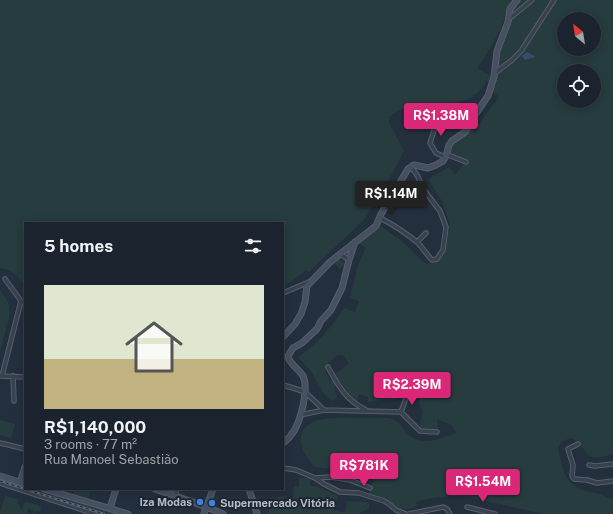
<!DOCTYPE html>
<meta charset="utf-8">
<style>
:root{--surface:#1b232e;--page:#282f3a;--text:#f1f3f6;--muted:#a0a4aa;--line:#39404a;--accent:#db2777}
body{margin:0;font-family:"Public Sans",sans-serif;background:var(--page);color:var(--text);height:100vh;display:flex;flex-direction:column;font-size:15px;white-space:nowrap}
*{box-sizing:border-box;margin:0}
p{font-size:13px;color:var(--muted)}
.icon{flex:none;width:22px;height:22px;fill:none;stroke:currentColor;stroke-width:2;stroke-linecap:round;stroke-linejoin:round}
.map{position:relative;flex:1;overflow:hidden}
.details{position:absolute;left:24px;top:222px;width:260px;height:268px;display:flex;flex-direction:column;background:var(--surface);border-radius:0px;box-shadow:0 2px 10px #0003,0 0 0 1px var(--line)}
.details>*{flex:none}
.needle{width:26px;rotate:330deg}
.controls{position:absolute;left:557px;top:12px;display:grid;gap:8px}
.controls a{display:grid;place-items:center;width:44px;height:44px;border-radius:50%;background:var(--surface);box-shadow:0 2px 10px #0003,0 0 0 1px var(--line);font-size:20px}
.price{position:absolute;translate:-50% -34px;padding:0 9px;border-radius:4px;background:var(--accent);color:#fff;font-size:13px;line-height:26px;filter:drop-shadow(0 1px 2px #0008)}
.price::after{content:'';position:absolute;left:50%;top:24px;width:12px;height:9px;margin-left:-6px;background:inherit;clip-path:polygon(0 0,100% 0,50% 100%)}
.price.on{background:#222;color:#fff}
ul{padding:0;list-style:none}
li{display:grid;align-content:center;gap:8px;height:212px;padding:0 20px}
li+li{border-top:1px solid var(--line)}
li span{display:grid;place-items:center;height:124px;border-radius:0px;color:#555}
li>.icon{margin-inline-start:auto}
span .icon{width:72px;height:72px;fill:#fffc;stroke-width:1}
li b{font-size:17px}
h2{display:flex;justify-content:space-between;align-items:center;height:48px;padding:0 20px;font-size:17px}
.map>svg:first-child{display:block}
</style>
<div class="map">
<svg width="613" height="514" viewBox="0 0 613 514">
<rect width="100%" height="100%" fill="#242f3e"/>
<!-- green -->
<path fill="#263c3f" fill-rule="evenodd" d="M0 0H513C506 7 506 14 503 22 497 39 486 54 477 69L492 76 491 82 486 81C482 90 474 98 463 101 456 103 449 101 442 105 436 109 436 120 427 119 422 119 420 116 417 113 408 104 397 110 389 117V122L404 151 386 185 363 221 309 272 306 270 293 280 283 286V223H25V286C19 278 12 268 0 268Z
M520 0H552L521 47 497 69 499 51 510 24 514 9Z
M556 0H613V454C581 464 591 450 572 438L562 441 558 447C560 461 564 481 578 488 584 492 592 492 599 494 604 495 607 499 613 499V514H543L469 497C451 496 433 496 416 502L417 506C404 514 396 506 385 500 380 497 374 496 369 494L374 478 335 469 315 467C308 460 301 450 301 440 300 414 341 418 357 418 368 418 378 418 389 418 396 419 401 426 405 431 421 449 439 438 457 433L451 425 437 419 438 430H424L419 428 423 411C422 408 419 405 419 402 417 393 423 386 414 379L408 378 404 381 399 395 396 399 368 402V397L359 394 356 402 350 396 334 374 349 364 343 355C339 355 337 355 334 358 323 365 324 370 330 381L333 378 338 385 334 388 337 397 332 401 324 394 311 371 298 357C318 343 331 328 344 308L355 312 359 301 350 298 358 265 366 248 357 242 379 225 402 241 423 262 429 264 438 260 444 251 449 231 450 225 443 203 428 179 449 167 455 175 466 161 450 154 451 145 465 135 477 115 473 132 475 133C480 119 491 109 499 97L492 91 497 74 525 49ZM564 19H594V49H564ZM564 71H594V101H564Z
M338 257 345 264 340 269 333 262Z
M0 290 8 302 10 313 0 352Z
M0 420 15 424 11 438 0 435Z
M299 478H310V486H316L338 496 334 510 345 513 347 501 367 502 369 504V508L359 514H263L269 512 268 506 276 505 275 498 284 496 285 506 293 505 294 487H299Z
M30 489H37L119 514H108Z
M75 489H91L88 499 73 494Z
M5 496 18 499 17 503 19 504 20 508 22 509 25 502 38 505V506L41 507 40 512 36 511 35 513H33L34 510 28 509 27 514H0V509L1 510Z"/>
<!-- water -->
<path fill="#394c67" d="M527 52 534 56 535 57 525 60 522 56Z"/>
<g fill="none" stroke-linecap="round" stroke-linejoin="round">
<!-- street casing -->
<g stroke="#565f6c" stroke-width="5.5">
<path id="street" d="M509 19 532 0
M495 73 512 60 521 51 554 0
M446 154 466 162
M445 157 436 153 430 143 436 124 445 115
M418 203 426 192
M380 218C394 225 406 233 418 243 423 248 427 255 432 260L437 259 443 250 446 227 440 211 424 190 417 175 411 167
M417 242 426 233
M340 254 349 260
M5 279 21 301 25 303
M283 293 309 282
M328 367C339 387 345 399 366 410
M0 376 25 377
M2 376 21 301
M13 376 14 401
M283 385 306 392
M306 393 324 410
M401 412 405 401 407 394
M300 415 324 410 401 412 420 431 437 432
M0 443 25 449
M578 444 568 449 573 465 572 476 574 479 587 480 597 483 613 481
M589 465 595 466 613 464
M283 468 296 470 315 478 331 477 350 480 370 488
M315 478 324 484 340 492 359 493 384 501 389 504 396 510 406 514
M0 483 95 514
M175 496 177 489
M467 507 495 514
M409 514 443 507 447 509 450 514"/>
</g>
<!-- secondary casing -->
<g stroke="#565f6c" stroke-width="7">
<path id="secondary" d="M283 337 295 324 301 314 305 302 307 286 330 262 376 226 381 214 408 169 414 165 428 168 436 165 443 161 446 156 449 145 452 141 465 132 472 119 488 96 494 77 497 51 508 22 510 9 517 0
M283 443C287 440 291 436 294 431 301 419 309 389 303 376 299 369 289 364 288 356L293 348 302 343 317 329 321 321 331 310 342 288 349 260 355 242
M0 476 25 484
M20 482 25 467
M44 489 128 514
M155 489 207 507 223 514
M249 489 257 514
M110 508 116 489
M204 514 213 489"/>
</g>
<!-- street -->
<use href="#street" stroke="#38414e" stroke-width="3.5"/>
<!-- secondary -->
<use href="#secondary" stroke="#465061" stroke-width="5"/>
<!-- rail casing -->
<g stroke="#5a6575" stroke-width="2.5">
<path id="rail" d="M0 481 104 514"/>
</g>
<!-- rail -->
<use href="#rail" stroke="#1d2633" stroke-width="1" stroke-dasharray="3" stroke-linecap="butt"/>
</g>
<!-- markers -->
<g fill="#3f7fe0" stroke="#1d2633" stroke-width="1.5">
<circle cx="200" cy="502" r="4"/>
<circle cx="212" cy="503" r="4"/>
</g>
<g text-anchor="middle" stroke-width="4" stroke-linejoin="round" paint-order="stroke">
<!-- poi labels -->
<g font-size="11" font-weight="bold" fill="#b4bcc9" stroke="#1d2633" text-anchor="end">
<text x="192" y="506">Iza Modas</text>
<text x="220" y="507" text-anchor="start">Supermercado Vitória</text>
</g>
</g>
</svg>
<div class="controls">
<a><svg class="needle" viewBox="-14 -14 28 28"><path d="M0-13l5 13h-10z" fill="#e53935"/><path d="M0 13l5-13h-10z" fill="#a0a4aa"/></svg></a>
<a><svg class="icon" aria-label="locate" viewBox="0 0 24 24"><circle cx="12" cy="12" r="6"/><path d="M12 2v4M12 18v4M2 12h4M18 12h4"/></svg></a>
</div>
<b class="price" style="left:441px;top:137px">R$1.38M</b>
<b class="price on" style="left:391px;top:215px">R$1.14M</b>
<b class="price" style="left:412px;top:406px">R$2.39M</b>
<b class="price" style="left:364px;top:487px">R$781K</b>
<b class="price" style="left:483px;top:503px">R$1.54M</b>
<section class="details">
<h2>5 homes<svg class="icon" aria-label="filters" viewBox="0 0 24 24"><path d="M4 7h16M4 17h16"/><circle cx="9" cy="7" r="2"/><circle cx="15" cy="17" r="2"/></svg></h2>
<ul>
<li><span style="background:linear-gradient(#dfe7d0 60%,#c2b280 0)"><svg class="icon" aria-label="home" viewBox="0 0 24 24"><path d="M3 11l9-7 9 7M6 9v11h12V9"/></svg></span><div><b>R$1,140,000</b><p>3 rooms · 77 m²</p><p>Rua Manoel Sebastião</p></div></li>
</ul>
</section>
</div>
